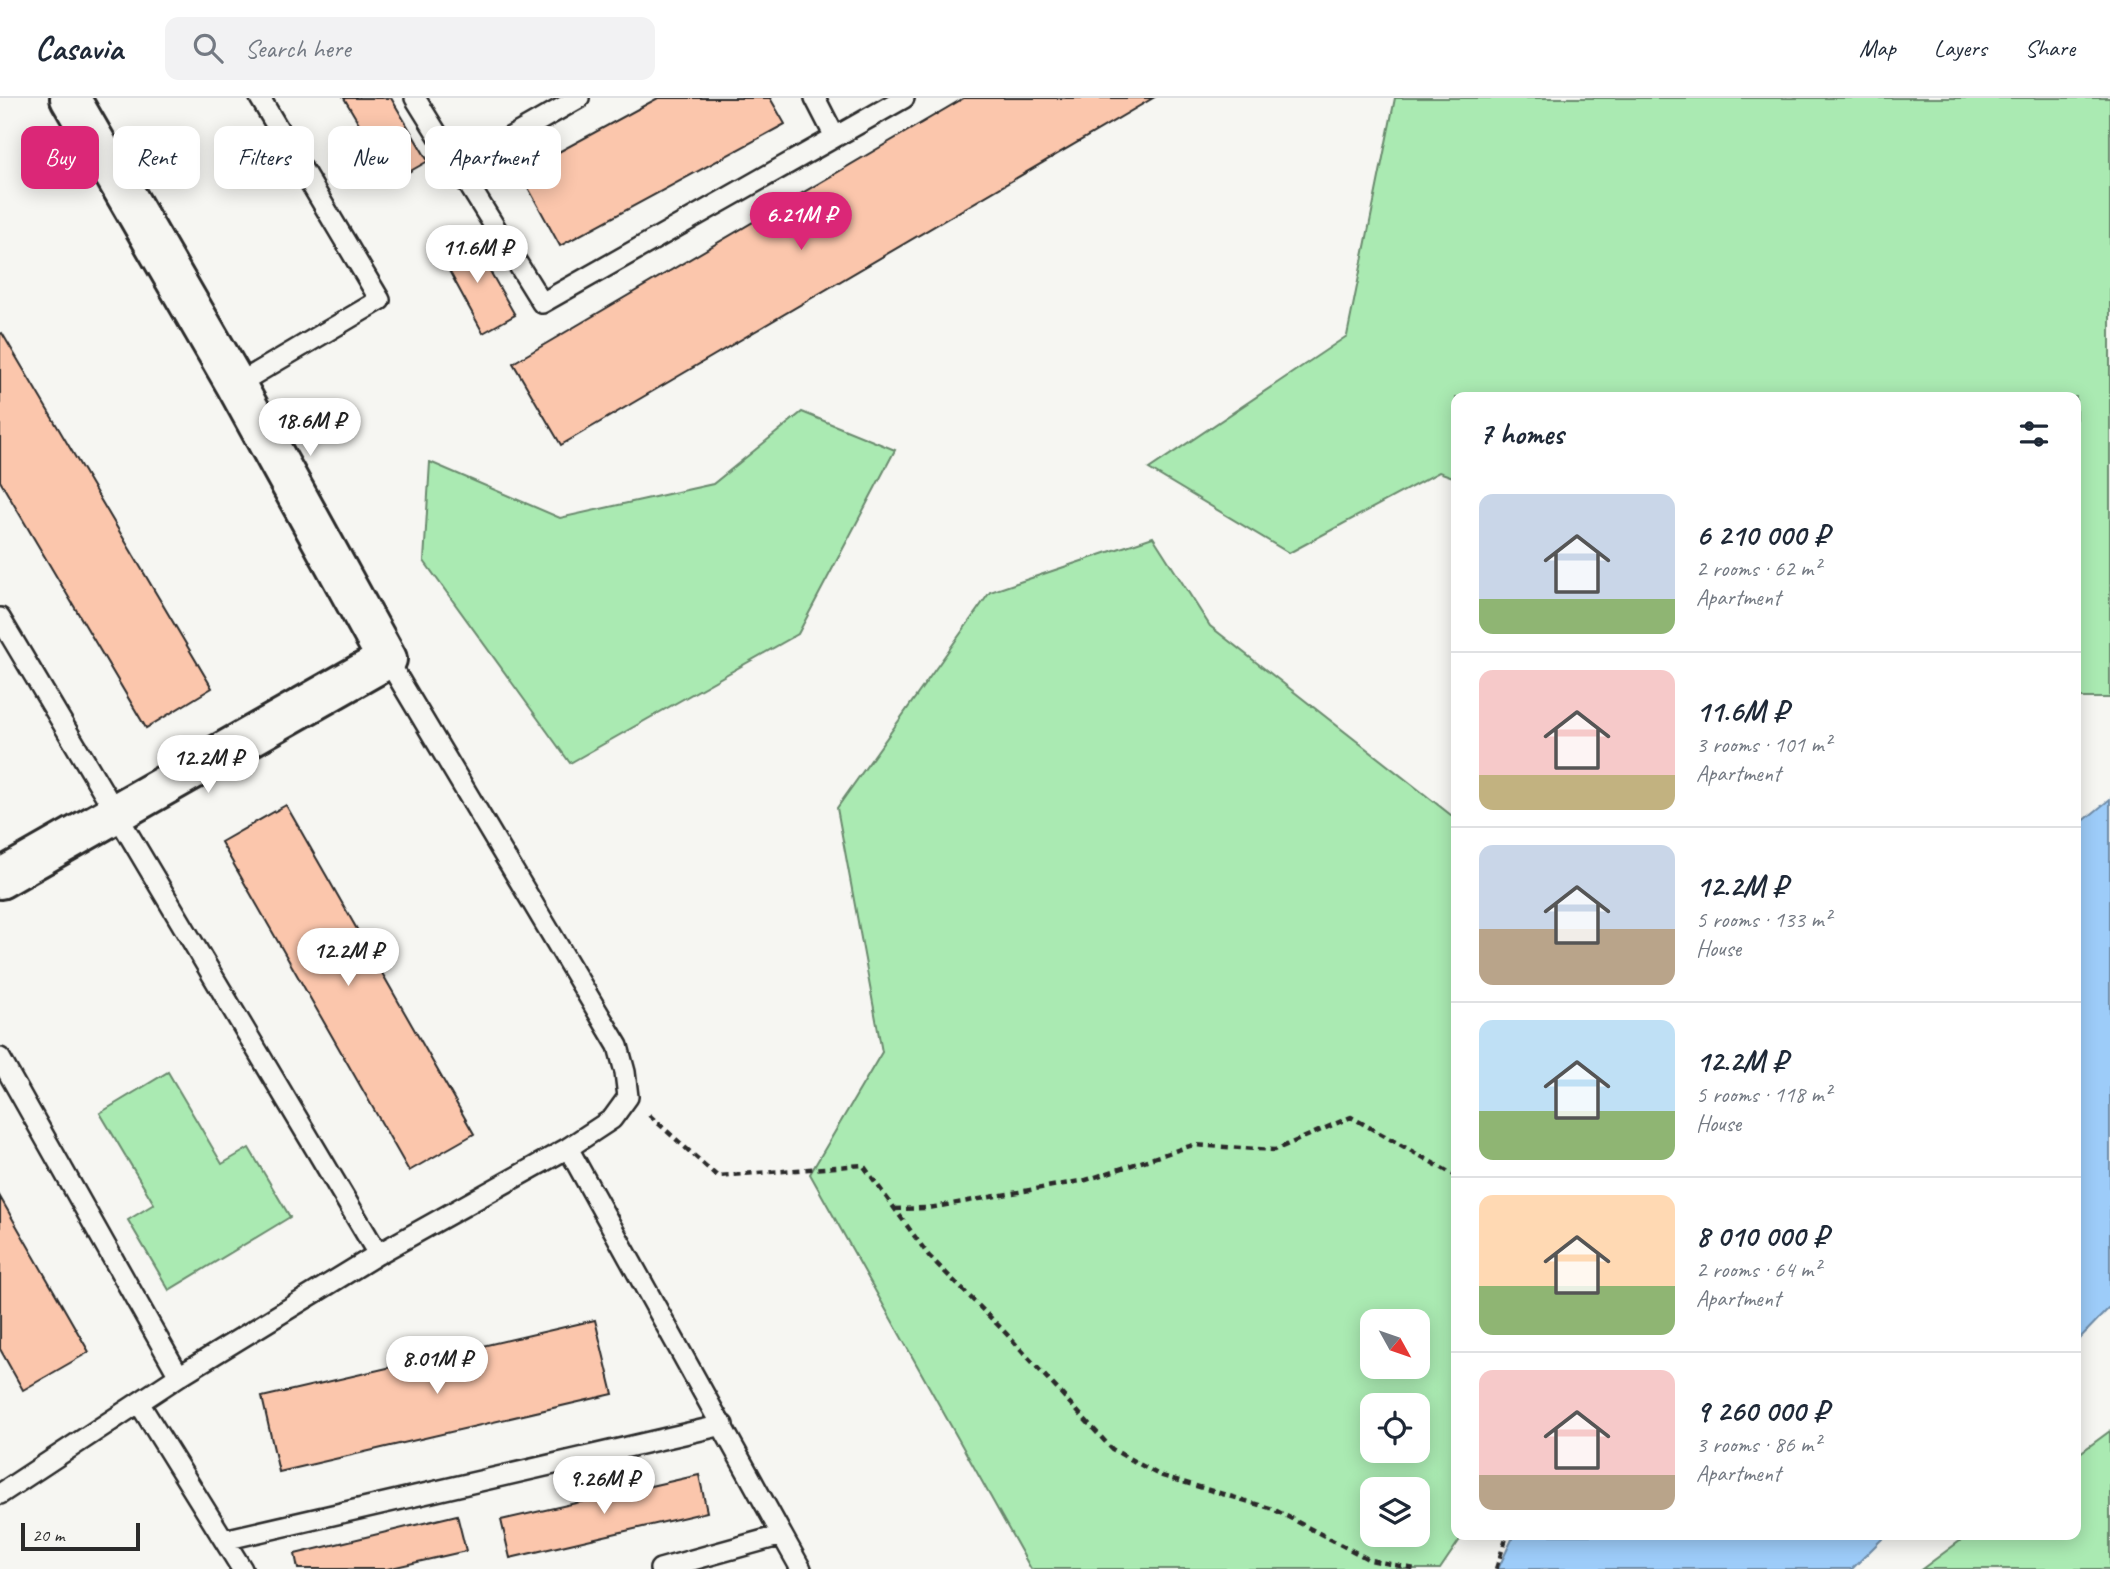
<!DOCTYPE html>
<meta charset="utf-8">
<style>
:root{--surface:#fff;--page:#f2f2f3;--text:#1f2937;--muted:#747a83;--line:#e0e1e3;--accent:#db2777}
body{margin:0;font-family:Caveat,sans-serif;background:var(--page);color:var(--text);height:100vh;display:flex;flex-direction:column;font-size:26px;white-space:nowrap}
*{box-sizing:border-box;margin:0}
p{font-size:23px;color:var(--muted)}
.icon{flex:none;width:38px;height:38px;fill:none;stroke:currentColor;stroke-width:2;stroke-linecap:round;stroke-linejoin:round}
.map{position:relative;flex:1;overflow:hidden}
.drawer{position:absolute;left:1451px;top:294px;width:630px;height:1148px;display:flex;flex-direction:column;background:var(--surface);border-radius:14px;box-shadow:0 4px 18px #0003}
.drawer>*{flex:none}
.hud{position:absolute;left:21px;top:28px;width:665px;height:63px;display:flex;gap:14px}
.needle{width:46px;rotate:130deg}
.buttons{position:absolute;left:1360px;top:1211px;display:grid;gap:14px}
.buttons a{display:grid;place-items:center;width:70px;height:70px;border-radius:14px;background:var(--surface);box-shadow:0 4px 18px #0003;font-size:35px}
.scale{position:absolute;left:21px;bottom:18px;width:119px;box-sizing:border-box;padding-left:7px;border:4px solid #2b2b2b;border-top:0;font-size:19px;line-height:24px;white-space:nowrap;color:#2b2b2b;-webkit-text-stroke:5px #f6f6f2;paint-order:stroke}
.price{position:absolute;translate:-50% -60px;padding:0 16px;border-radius:24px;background:#fff;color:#222;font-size:23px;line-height:46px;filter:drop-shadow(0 2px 4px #0008)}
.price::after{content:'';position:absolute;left:50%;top:42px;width:21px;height:16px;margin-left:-10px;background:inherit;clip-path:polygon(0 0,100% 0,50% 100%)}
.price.current{background:var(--accent);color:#fff}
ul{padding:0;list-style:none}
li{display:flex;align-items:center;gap:21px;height:175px;padding:0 28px}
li+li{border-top:2px solid var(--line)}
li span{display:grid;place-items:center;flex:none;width:196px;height:140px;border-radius:14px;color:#555}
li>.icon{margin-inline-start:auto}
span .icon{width:84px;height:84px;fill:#fffc;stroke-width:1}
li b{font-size:30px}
h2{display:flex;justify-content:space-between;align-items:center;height:84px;padding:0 28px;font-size:30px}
.tag{padding:0 24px;border-radius:14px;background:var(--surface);box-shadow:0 4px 18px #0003;font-size:24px;line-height:63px}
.tag.current{background:var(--accent);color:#fff}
header{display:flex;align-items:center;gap:42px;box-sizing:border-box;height:98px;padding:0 35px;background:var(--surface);border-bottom:2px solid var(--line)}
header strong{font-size:33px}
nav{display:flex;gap:38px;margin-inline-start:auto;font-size:24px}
.search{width:490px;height:63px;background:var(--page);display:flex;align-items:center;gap:18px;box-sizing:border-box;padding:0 24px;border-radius:14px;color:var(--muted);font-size:26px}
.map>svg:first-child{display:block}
</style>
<header>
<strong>Casavia</strong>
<div class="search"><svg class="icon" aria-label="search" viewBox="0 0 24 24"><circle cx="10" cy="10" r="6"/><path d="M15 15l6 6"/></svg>Search here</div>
<nav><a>Map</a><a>Layers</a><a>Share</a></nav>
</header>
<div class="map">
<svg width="2110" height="1471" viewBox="0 0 2110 1471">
<rect width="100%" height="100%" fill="#f6f6f2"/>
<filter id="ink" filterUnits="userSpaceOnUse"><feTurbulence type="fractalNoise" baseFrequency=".0143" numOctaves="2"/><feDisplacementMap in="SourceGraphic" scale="14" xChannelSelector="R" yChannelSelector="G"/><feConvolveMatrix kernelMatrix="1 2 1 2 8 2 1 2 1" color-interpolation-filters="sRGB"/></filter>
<g filter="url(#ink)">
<!-- green -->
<path fill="#aaeab2" stroke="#6a8a6e" stroke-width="2" fill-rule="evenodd" d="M1395 0H2110V600H2076V299H1456V380L1439 374 1289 455 1149 371 1347 238Z
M802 314 895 352 798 536 570 665 424 463 430 364 560 420 713 386Z
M1153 439 1210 528 1456 721V1437H1463L1440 1471H1031L810 1076 882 954 837 710 990 494ZM1418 1223V1269H1372V1223ZM1372 1307H1418V1353H1372ZM1372 1391H1418V1437H1372Z
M168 974 222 1066 249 1050 290 1119 169 1192 128 1122 154 1106 100 1015Z
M2110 1333V1471H1922L1968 1437H2076V1358Z"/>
<!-- water -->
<path fill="#9dccf9" stroke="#6f8ca7" stroke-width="2" d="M2110 701V1209L2076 1244V729Z
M1514 1437H1886L1852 1471H1498Z"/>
<!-- building -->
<path fill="#fbc6ac" stroke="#2b2b2b" stroke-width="2" d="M344 0H391L428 63 393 83Z
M658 0H770L785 26 560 148 520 75Z
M964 0H1153L561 347 513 265Z
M470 138 515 217 483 235 440 156Z
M2 235 212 590 146 630 0 383V236Z
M286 707 474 1036 409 1073 221 744Z
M0 1099 89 1254 23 1292 0 1251Z
M595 1222 613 1296 279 1374 262 1299Z
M699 1377 707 1414 510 1460 501 1422Z
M457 1417 466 1453 387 1471H298L295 1456Z"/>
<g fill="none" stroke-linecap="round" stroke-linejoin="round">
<!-- lane casing -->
<g stroke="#2b2b2b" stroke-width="24">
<path id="lane" d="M415 0 542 205 904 0
M815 0 835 39
M458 69 579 0
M236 287 380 202 260 0
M0 520 378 1156
M0 960 179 1278
M568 1050 782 1437 660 1471
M139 1305 242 1471
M0 1396 179 1278 378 1156 568 1050 612 1021 628 999 625 974 618 948 387 561
M782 1437 801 1471
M224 1442 723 1327"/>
</g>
<!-- street casing -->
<g stroke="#2b2b2b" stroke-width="44">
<path id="street" d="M0 781 387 561 236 287 70 0"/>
</g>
<!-- path -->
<path stroke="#2b2b2b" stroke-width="4.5" stroke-dasharray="7 5" stroke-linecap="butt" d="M649 1017 717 1078 863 1067 929 1158 1002 1231 1112 1351 1159 1377 1273 1411 1370 1462 1415 1471
M894 1111 929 1110 1086 1082 1193 1047 1275 1052 1351 1019 1456 1078
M1496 1471 1507 1437"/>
<!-- lane -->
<use href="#lane" stroke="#f6f6f2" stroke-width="19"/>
<!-- street -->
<use href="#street" stroke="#f6f6f2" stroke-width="38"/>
</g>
</g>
</svg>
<div class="buttons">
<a><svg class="needle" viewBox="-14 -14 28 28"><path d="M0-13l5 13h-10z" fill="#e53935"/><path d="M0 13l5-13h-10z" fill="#747a83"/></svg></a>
<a><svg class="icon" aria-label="locate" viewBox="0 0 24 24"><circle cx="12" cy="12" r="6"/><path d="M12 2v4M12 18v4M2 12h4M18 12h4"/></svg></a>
<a><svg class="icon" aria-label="layers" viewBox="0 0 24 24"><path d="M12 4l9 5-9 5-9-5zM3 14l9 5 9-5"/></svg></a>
</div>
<div class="scale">20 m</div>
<b class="price current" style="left:801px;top:154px">6.21M ₽</b>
<b class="price" style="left:477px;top:187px">11.6M ₽</b>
<b class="price" style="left:310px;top:360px">18.6M ₽</b>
<b class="price" style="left:208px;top:697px">12.2M ₽</b>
<b class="price" style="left:348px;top:890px">12.2M ₽</b>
<b class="price" style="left:437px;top:1298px">8.01M ₽</b>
<b class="price" style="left:604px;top:1418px">9.26M ₽</b>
<div class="hud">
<a class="tag current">Buy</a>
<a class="tag">Rent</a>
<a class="tag">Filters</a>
<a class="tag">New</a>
<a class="tag">Apartment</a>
</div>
<section class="drawer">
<h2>7 homes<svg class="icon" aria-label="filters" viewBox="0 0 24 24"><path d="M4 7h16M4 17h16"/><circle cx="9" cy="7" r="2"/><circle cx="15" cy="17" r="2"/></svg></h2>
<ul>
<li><span style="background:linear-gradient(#c9d6e8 75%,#8fb573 0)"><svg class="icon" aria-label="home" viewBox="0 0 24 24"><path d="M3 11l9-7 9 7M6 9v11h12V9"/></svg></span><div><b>6 210 000 ₽</b><p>2 rooms · 62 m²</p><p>Apartment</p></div></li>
<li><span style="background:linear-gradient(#f6c9c9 75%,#c2b280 0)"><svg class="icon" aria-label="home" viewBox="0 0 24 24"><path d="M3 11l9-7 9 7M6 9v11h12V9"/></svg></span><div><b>11.6M ₽</b><p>3 rooms · 101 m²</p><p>Apartment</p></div></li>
<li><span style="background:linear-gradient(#c9d6e8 60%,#b9a48a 0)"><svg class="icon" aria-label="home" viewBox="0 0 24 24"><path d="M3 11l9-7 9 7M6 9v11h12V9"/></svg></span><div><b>12.2M ₽</b><p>5 rooms · 133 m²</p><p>House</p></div></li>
<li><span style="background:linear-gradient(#bfe0f5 65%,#8fb573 0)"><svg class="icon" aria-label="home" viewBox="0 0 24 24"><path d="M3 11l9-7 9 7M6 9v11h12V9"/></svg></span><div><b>12.2M ₽</b><p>5 rooms · 118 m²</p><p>House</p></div></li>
<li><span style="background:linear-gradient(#ffd9b3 65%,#8fb573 0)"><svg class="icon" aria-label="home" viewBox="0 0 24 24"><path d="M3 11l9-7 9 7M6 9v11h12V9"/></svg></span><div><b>8 010 000 ₽</b><p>2 rooms · 64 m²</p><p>Apartment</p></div></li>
<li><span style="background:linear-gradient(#f6c9c9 75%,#b9a48a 0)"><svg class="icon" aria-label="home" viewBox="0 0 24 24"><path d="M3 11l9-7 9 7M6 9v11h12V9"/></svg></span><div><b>9 260 000 ₽</b><p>3 rooms · 86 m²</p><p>Apartment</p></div></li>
</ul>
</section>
</div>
